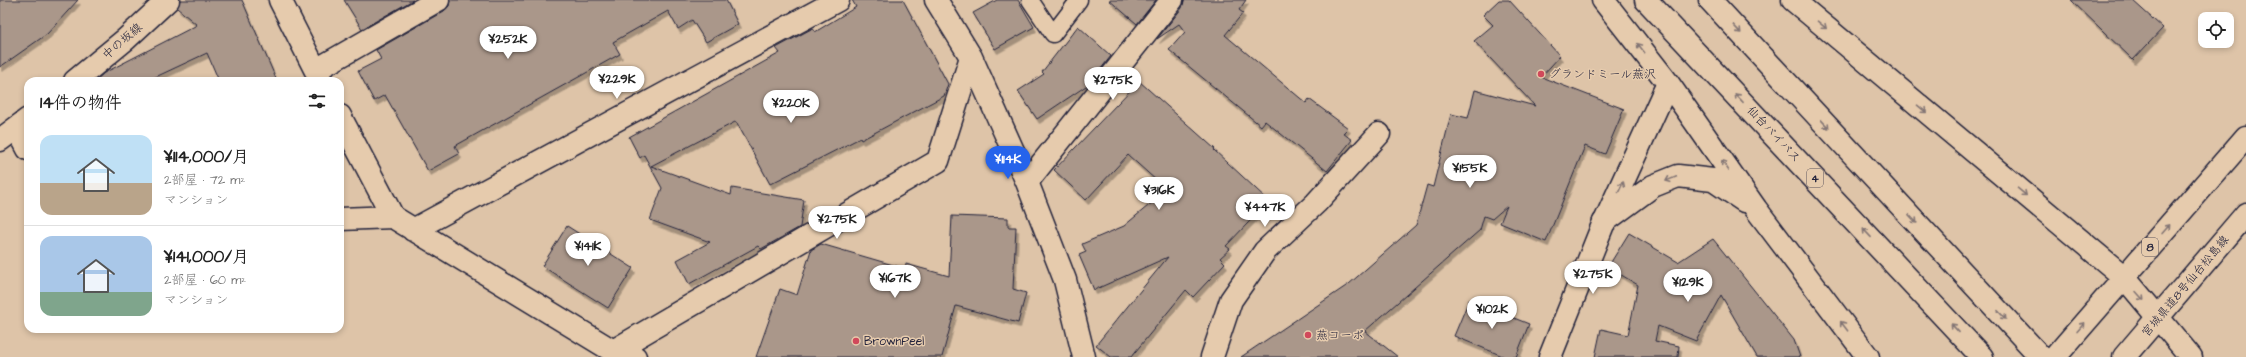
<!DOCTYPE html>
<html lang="ja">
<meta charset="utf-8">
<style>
:root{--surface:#fff;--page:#f2f2f2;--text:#222;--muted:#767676;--line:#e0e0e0;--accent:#2563eb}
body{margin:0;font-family:"Architects Daughter","Klee One",sans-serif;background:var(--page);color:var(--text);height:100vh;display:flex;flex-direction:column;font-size:15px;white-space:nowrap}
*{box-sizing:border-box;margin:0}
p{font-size:13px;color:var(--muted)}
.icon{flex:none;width:22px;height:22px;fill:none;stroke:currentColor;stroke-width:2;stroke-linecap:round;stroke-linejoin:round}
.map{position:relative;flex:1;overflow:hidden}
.panel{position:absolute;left:24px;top:77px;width:320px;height:256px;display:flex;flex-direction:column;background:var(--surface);border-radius:12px;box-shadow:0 2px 6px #0003}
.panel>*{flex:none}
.controls{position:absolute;left:2198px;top:12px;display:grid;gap:8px}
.controls a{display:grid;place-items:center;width:36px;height:36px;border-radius:8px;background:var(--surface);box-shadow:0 2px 6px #0003;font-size:20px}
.price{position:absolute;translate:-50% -34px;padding:0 9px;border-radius:14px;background:#fff;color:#222;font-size:13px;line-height:26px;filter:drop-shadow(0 1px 2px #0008)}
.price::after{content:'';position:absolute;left:50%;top:24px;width:12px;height:9px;margin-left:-6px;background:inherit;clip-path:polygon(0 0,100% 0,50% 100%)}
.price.on{background:var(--accent);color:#fff}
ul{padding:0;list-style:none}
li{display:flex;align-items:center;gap:12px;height:100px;padding:0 16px}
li+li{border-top:1px solid var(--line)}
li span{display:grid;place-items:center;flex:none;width:112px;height:80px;border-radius:12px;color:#555}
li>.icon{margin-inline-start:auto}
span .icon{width:48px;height:48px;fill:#fffc;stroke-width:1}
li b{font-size:17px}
h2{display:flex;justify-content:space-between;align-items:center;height:48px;padding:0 16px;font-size:17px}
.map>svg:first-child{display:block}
</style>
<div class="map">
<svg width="2246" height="357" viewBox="0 0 2246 357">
<defs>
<filter id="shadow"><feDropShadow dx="2.5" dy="4.5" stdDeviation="0" flood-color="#0004"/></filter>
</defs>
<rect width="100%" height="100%" fill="#dec4a8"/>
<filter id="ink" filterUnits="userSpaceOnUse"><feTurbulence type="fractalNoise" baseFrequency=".025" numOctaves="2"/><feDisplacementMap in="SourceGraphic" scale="8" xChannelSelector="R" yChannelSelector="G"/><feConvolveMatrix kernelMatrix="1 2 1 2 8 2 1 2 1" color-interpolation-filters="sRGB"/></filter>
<g filter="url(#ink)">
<!-- building -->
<path fill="#aa978a" stroke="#22223b" filter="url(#shadow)" d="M0 0H78L47 34 0 67Z
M180 0H242L277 81H219L207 53 147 81H95L104 73 197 25 177 8Z
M344 0H413L362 29Z
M450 0H726L738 24 706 42 692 20 678 29 668 11 613 42 620 54 455 146 459 154 428 171 385 95 374 101 358 71 381 59 376 50 444 11 449 6Z
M852 0H903L948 84 944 96 861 140 860 138 770 184 737 123 735 122 651 166 731 195 732 188 804 200 800 227 761 249 758 246 689 284 677 260 710 242 650 220 662 188 644 155 640 158 629 137 780 53 776 48 813 28 815 32 856 7Z
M997 0H1018L1034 27 995 49 973 13Z
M1109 0H1156L1137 24Z
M1184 0H1246L1239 10 1243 13 1225 35 1306 103 1309 99 1348 128 1343 133 1352 140 1327 171 1265 121 1261 126 1169 50 1185 32 1179 24 1157 39 1182 8Z
M1499 0H1509L1560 56 1541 77 1624 109 1605 154 1585 146 1546 242 1500 223 1507 206 1492 219 1484 216 1480 230 1365 331 1398 357H1241L1349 284 1416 225 1427 185 1433 187 1451 114 1468 118 1475 90 1535 106 1474 41 1493 25 1483 15Z
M2071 0H2132L2163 28 2133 60Z
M1078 26 1111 56 1089 84 1037 119 1018 91 1044 74 1042 72Z
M1139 81 1215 149 1214 150 1269 201 1226 246 1230 249 1220 258 1225 263 1193 297 1186 290 1131 357H1111L1096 345 1168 257 1094 290 1079 255 1086 252 1082 244 1124 226 1167 190 1128 155 1086 200 1054 170Z
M952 216 1008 218V227H1016L1013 289 1026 293 1018 323 956 306 942 357H756L780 289 797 295 811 250 821 244 900 267 905 268 906 264 949 276Z
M567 226 633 268 608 308 542 266Z
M1629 233 1678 262 1713 239 1794 340 1800 357H1757L1721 295 1696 341 1658 326 1655 341 1679 346 1678 357H1595L1601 329 1628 335 1638 285 1608 267Z
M1469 300 1529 324 1516 357H1505L1454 336Z"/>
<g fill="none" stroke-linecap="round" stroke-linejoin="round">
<!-- lane casing -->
<g stroke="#22223b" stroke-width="19">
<path id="lane" d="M1030 0 1053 34 1079 0"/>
</g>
<!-- street casing -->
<g stroke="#22223b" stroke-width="25">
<path id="street" d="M280 0 321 81
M936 0 971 57 1027 182 1065 280 1084 357
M316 70 438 0
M75 81 126 39 168 0
M340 116 393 217
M17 128 28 149
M0 140 28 119
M1027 182 1172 0
M340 219 393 217 613 351 635 357
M413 230 838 0
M613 351 938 161 971 57
M1212 357 1231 300 1265 251 1316 203 1379 134
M1550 357 1604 222"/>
</g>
<!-- primary casing -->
<g stroke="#22223b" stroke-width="25">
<path id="primary" d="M2055 357 2246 137
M2124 357 2246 214"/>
</g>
<!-- highway casing -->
<g stroke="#22223b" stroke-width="25">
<path id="highway" d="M1603 0 1668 83 1756 209 1868 357
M1646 0 1982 357
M1710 0 2041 357
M1793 0 2124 277 2191 357
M1605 221 1668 83
M1604 222 1653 186 1678 176 1713 180 1744 201"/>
</g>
<!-- lane -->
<use href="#lane" stroke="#e6cbad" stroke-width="16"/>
<!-- street -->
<use href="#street" stroke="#e6cbad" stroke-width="22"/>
<!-- primary -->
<use href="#primary" stroke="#e6cbad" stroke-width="22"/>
<!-- highway -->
<use href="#highway" stroke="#e6cbad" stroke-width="22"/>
</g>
<!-- one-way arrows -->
<defs><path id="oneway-shaft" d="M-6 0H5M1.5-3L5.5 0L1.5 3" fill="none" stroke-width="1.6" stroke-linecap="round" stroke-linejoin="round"/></defs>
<g stroke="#847674">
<use href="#oneway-shaft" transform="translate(1822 25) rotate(40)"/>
<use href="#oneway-shaft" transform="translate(1737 29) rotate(47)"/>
<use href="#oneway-shaft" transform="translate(1641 48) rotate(-128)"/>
<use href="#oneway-shaft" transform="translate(1739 98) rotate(-133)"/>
<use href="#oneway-shaft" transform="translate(1922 109) rotate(40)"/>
<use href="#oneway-shaft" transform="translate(1825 124) rotate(47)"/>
<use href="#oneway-shaft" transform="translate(1725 165) rotate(-124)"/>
<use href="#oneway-shaft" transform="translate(1671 179) rotate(158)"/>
<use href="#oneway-shaft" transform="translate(1621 187) rotate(-65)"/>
<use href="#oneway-shaft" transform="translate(2022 192) rotate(40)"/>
<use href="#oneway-shaft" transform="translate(1913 219) rotate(47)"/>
<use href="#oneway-shaft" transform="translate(2166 229) rotate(-49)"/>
<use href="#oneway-shaft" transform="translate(1867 233) rotate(-133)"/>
<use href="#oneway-shaft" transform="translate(2140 296) rotate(48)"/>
<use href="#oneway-shaft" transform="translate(2002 315) rotate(47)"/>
<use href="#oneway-shaft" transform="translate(1844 326) rotate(-127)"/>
<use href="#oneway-shaft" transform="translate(2081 327) rotate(-49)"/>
<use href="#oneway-shaft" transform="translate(1955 328) rotate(-133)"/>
</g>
</g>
<!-- markers -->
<g fill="#d1495b" stroke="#e6cbad" stroke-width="1.5">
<circle cx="1541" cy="74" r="4"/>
<circle cx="1308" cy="335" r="4"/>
<circle cx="856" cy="341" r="4"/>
</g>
<g text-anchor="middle" stroke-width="3" stroke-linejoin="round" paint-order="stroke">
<!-- shield labels -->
<g fill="#e6cbad" stroke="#5d555d" stroke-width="1">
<rect x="1807" y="169" width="16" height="18" rx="3"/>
<rect x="2142" y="238" width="16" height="18" rx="3"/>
</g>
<g font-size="11" font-weight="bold" fill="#22223b">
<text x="1815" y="182">4</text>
<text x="2150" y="251">8</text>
</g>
<!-- street labels -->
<g font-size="12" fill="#22223b" stroke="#e6cbad">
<text transform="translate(122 41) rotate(-41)" y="4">中の坂線</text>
<text transform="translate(1774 134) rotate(47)" y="4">仙台バイパス</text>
<text transform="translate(2185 286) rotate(-50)" y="4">宮城県道8号仙台松島線</text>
</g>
<!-- poi labels -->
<g font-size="12" fill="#22223b" stroke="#e6cbad" text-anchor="start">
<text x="1549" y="78">グランドミール燕沢</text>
<text x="1316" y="339">燕コーポ</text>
<text x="864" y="345">BrownPeel</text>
</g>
</g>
</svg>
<div class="controls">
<a><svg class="icon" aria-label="locate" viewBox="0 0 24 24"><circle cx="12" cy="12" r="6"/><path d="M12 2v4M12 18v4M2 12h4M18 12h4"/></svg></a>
</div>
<b class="price" style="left:508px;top:60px">¥252K</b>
<b class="price" style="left:617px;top:100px">¥229K</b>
<b class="price" style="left:1113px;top:101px">¥275K</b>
<b class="price" style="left:791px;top:124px">¥220K</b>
<b class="price on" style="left:1008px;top:180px">¥114K</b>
<b class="price" style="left:1470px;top:189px">¥155K</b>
<b class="price" style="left:1159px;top:211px">¥316K</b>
<b class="price" style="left:1265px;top:228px">¥447K</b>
<b class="price" style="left:837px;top:240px">¥275K</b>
<b class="price" style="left:588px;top:267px">¥141K</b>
<b class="price" style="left:1593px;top:295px">¥275K</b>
<b class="price" style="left:895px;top:299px">¥167K</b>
<b class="price" style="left:1688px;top:303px">¥129K</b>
<b class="price" style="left:1492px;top:330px">¥102K</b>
<section class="panel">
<h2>14件の物件<svg class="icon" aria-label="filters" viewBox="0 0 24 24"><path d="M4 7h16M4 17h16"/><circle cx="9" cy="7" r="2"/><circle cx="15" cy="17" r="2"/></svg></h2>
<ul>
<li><span style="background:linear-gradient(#bfe0f5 60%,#b9a48a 0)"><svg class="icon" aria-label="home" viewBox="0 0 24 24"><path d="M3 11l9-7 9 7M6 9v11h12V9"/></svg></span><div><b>¥114,000/月</b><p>2部屋 · 72 m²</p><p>マンション</p></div></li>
<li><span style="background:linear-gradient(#a9c7e8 70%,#7fa58c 0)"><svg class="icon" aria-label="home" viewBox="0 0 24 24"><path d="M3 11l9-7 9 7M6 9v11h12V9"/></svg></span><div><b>¥141,000/月</b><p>2部屋 · 60 m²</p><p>マンション</p></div></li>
</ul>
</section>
</div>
